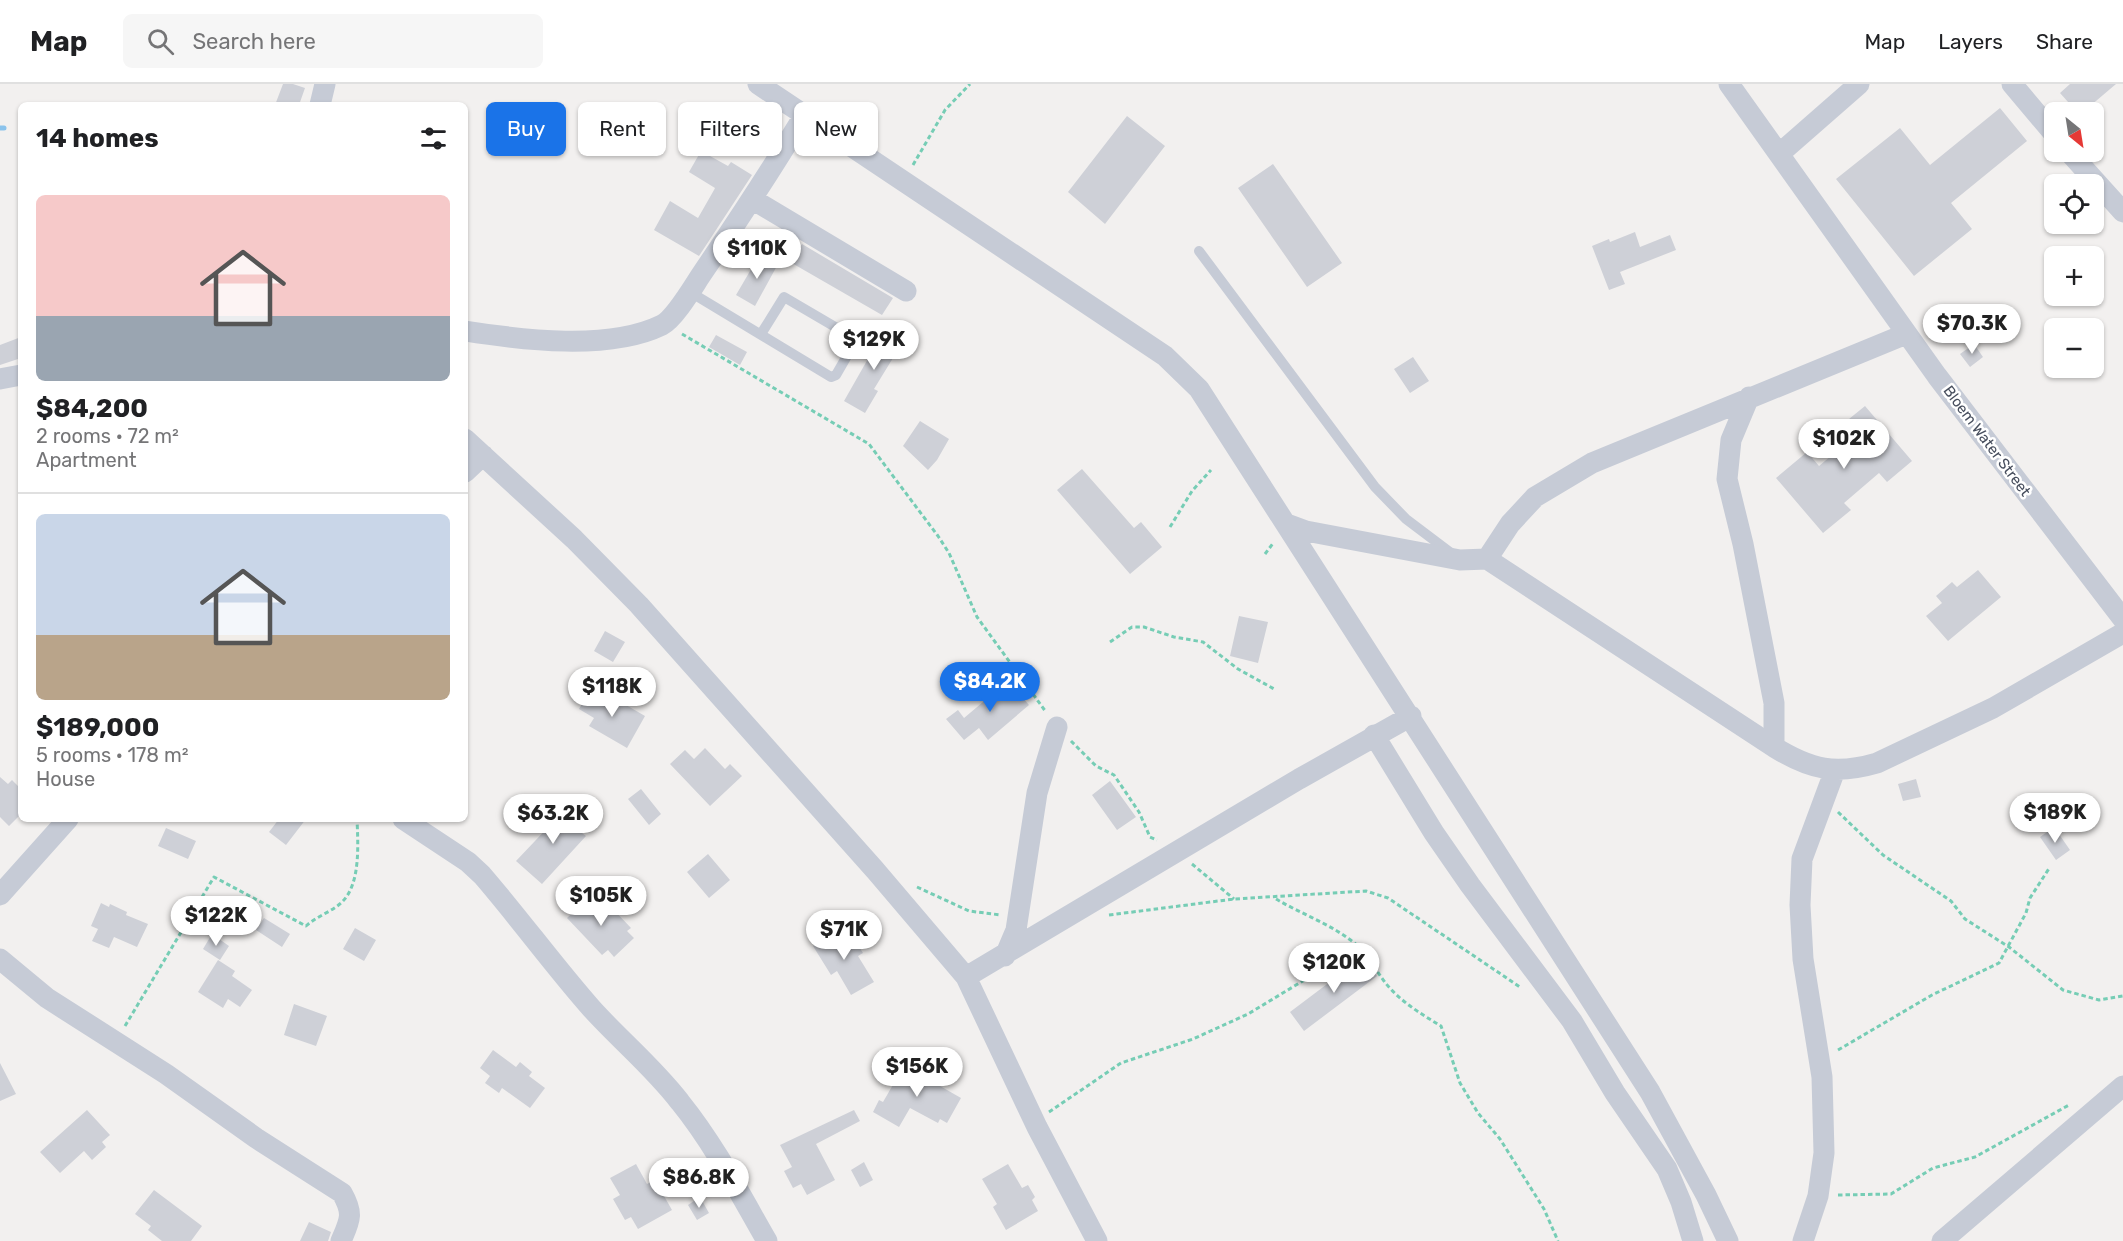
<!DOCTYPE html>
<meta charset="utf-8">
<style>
:root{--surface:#fff;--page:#f6f6f6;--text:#202124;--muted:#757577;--line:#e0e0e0;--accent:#1a73e8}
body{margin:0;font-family:Rubik,sans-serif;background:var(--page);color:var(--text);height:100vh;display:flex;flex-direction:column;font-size:22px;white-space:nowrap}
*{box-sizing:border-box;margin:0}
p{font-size:20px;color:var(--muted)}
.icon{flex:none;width:33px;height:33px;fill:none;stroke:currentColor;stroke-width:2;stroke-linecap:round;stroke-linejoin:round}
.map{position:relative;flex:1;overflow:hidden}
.panel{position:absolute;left:18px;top:18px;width:450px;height:720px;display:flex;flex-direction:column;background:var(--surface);border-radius:9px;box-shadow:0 2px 4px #0004}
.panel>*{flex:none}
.hud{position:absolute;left:486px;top:18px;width:570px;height:54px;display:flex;gap:12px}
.needle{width:39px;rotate:150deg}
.controls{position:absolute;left:2044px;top:18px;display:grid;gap:12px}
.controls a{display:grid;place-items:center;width:60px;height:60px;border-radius:9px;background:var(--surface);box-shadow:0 2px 4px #0004;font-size:30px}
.price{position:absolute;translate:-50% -51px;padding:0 14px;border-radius:21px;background:#fff;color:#222;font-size:20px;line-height:39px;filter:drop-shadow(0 2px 3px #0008)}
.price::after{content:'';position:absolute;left:50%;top:36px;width:18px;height:14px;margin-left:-9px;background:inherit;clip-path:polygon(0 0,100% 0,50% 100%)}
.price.selected{background:var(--accent);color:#fff}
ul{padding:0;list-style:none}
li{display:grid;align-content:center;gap:12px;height:318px;padding:0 18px}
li+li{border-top:2px solid var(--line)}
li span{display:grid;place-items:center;height:186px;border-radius:9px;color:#555}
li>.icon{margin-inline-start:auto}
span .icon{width:108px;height:108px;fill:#fffc;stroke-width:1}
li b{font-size:26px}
h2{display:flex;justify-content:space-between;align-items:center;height:72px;padding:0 18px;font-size:26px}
.pill{padding:0 21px;border-radius:9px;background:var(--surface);box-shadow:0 2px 4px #0004;font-size:21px;line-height:54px}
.pill.selected{background:var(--accent);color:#fff}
header{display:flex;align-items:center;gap:36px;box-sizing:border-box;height:84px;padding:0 30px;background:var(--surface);border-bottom:2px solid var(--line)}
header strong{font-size:28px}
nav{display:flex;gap:33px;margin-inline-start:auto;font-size:21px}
.search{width:420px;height:54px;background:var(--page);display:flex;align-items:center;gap:15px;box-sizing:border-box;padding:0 21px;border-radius:9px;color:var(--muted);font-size:22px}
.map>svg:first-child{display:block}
</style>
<header>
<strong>Map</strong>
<div class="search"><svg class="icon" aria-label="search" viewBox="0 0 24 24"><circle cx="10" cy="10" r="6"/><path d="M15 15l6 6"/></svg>Search here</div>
<nav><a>Map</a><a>Layers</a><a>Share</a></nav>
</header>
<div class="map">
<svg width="2123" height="1157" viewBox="0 0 2123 1157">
<rect width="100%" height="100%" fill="#f2f0ef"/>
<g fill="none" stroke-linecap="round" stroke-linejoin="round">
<!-- stream -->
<path stroke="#8bc3ec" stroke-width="5" d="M0 44H4"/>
</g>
<!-- building -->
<path fill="#ced0d7" d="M283 0H293L305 4 299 21H275Z
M2070 0H2116L2083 28H2077L2060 9Z
M2000 24 2027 57 1951 119 1972 145 1914 192 1836 95 1900 44 1930 81Z
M1127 32 1165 62 1105 140 1068 108Z
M701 67 728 82 731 78 752 91 699 172 654 146 670 117 698 134 714 106 715 104 689 88Z
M1273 80 1342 179 1307 203 1238 104Z
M1635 148 1640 163 1670 151 1676 166 1620 188 1625 200 1609 206 1592 162 1609 155 1610 158Z
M802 160 893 214 882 231 790 178Z
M760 170 778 180 755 222 736 211Z
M885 245 904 256 874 305 878 307 865 329 844 317Z
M716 251 747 268 740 281 709 263Z
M21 253V274L0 281V261Z
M1974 260 1983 273 1970 283 1960 270Z
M1413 273 1429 297 1410 309 1394 285Z
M1865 322 1912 377 1887 398 1879 389 1844 419 1851 426 1823 449 1776 394 1807 368 1819 382 1844 361 1833 348Z
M920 337 949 355 937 376 928 386 903 362Z
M1082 385 1134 444 1141 438 1162 463 1130 490 1057 406Z
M1978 486 2001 513 1948 557 1926 532 1942 519 1936 512 1952 498 1957 503Z
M1239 532 1268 538 1258 579 1230 572Z
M605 547 625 558 613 578 594 567Z
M1008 597 1029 621 988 656 979 644 964 656 946 635 958 626 964 634Z
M590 606 605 615 607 610 645 632 627 664 589 642 594 634 579 625Z
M705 664 725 685 730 680 742 692 710 722 670 680 685 666 694 675Z
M0 693 8 700 12 696 21 705V730L9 742 0 733Z
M1916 695 1921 713 1903 717 1898 700Z
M1110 697 1136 733 1117 746 1092 711Z
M641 705 661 730 649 741 628 715Z
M558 718 583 741 578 746 586 752 542 800 516 777 553 738 546 732Z
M279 735H306L286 761 269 748Z
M2054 743 2070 766 2056 776 2040 753Z
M166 744 196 757 188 775 158 762Z
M708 770 730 796 709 814 687 788Z
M592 811 607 827 611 823 631 844 627 847 634 854 614 873 608 866 602 871 567 834Z
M101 819 109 823 110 820 127 828 126 831 148 840 137 863 114 853 109 864 92 857 98 845 91 842Z
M264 834 290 850 282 863 256 846Z
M355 844 376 856 364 877 343 865Z
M841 846 847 855 852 852 863 869 858 872 874 898 851 911 837 887 831 891 813 862Z
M212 850 229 862 220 876 203 865Z
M1363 873 1377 892 1304 947 1290 928Z
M218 876 235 887 232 892 252 906 240 923 228 915 223 924 198 908Z
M294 920 327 932 316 962 284 951Z
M493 966 516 983 520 978 532 988 529 992 545 1004 530 1024 502 1004 499 1009 485 999 490 992 480 984Z
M0 979 16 1010 0 1017Z
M905 980 912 984 914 980 936 992 933 998 961 1014 947 1039 940 1035 938 1039 910 1024 899 1043 873 1028 879 1016 883 1018Z
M87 1026 110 1051 102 1058 106 1063 92 1076 84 1067 60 1089 40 1068Z
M854 1026 860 1037 816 1060 835 1096 807 1111 801 1100 793 1104 784 1087 792 1083 780 1061Z
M864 1078 873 1096 860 1103 851 1086Z
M636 1080 647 1100 655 1096 672 1126 638 1145 631 1133 625 1136 613 1115 620 1111 610 1094Z
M1008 1080 1022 1104 1028 1101 1035 1113 1032 1116 1038 1127 1006 1146 993 1123 997 1120 982 1095Z
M154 1106 202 1142 191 1157H162L148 1146 151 1142 135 1130Z
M700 1113 709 1129 697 1136 688 1121Z
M309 1138 331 1148 328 1157H300Z"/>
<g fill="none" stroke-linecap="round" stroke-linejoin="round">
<!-- path -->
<path stroke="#76cdb5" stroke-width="3" stroke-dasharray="4.5 3" stroke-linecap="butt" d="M913 81 945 26 970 0
M682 250 869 360 938 452 949 469 977 533 1046 628
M1170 443 1192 407 1211 386
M1265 470 1274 458
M1110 558 1132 543H1144L1174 553 1203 558 1238 585 1276 606
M1071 657 1096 682 1114 691 1139 728 1150 753 1157 756
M1838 728 1883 771 1951 817 1965 835 2009 863 2063 906 2099 916 2123 912
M1192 780 1234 815
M917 803 969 827 1001 831
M1276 815C1303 831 1336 842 1359 863 1370 873 1375 885 1384 897 1398 916 1421 930 1441 942L1460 999 1478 1029 1500 1055 1544 1125 1558 1157
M1109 831 1234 815 1366 807 1388 814 1520 903
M125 942 214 793 306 842C317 832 331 828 341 819 361 801 358 760 357 735
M1838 966 1932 911 1999 879 2026 829 2030 814 2050 783
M1049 1028 1121 979 1193 955 1248 930 1359 863
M1838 1111 1891 1110 1933 1084 1975 1073 2069 1021"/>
<!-- service -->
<path stroke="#c6cbd6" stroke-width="10" d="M1199 167 1375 403 1406 435 1451 469
M690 208 831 293 836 291 855 258 854 254 784 213 761 250"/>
<!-- minor -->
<path stroke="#c6cbd6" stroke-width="21" d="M758 0 1165 272 1199 305 1650 1008 1706 1111 1728 1157
M1729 0 1937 292 2123 535
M2012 0 2055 51
M320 21 325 0
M2069 68 2123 128
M1779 70 1859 0
M752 115 906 207
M465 247C522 256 609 267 662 241 675 234 693 203 701 191 737 138 772 85 805 30
M0 295 21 291
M1749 313 1731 356 1727 395 1743 460 1774 619V663
M465 355 574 455 639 521 875 786 966 893 1037 1043 1097 1157
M465 388 483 371
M1287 440 1306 447 1460 476 1487 475 1774 663C1811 686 1836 691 1877 679L1993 624 2123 549
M1487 475 1510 440 1535 413 1592 379 1906 250
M1374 651 1434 749 1470 801 1572 937 1615 1009 1667 1085 1681 1118 1693 1157
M403 735 468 778 482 791C520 835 554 882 592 925 621 957 654 984 680 1018 714 1060 740 1110 767 1157
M0 811 68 735
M1005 872 1016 846 1037 709 1057 643
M0 875 47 914 166 990 256 1054 342 1109C354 1130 350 1136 341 1157
M966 893 1299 695 1411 632
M1803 1157 1818 1112 1824 1069 1822 993 1803 875 1800 821 1802 775 1835 686
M1942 1157 2123 1002"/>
</g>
<g text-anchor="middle" stroke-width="5" stroke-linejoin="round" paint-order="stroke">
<!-- street labels -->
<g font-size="15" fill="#474e5d" stroke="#fff">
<text transform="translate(1987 357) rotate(53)" y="5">Bloem Water Street</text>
</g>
</g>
</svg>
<div class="controls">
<a><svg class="needle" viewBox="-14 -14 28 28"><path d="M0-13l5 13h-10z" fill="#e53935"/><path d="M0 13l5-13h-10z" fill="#757577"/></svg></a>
<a><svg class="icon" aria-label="locate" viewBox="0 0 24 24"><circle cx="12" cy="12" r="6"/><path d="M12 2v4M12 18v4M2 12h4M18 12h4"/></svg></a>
<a>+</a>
<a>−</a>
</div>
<b class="price" style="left:757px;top:196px">$110K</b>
<b class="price" style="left:1972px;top:271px">$70.3K</b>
<b class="price" style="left:874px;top:287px">$129K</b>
<b class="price" style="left:1844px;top:386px">$102K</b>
<b class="price selected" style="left:990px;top:629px">$84.2K</b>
<b class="price" style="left:612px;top:634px">$118K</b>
<b class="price" style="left:2055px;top:760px">$189K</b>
<b class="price" style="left:553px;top:761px">$63.2K</b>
<b class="price" style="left:601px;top:843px">$105K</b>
<b class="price" style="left:216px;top:863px">$122K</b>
<b class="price" style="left:844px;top:877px">$71K</b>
<b class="price" style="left:1334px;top:910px">$120K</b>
<b class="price" style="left:917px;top:1014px">$156K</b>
<b class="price" style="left:699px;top:1125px">$86.8K</b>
<div class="hud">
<a class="pill selected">Buy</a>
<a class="pill">Rent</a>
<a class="pill">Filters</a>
<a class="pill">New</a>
</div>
<section class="panel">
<h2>14 homes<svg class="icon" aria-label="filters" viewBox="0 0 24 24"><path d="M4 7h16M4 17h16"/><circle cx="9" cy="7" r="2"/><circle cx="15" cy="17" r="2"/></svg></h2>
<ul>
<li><span style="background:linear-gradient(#f6c9c9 65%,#9aa5b1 0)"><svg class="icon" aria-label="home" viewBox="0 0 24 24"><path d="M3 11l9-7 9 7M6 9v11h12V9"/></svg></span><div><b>$84,200</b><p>2 rooms · 72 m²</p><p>Apartment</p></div></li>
<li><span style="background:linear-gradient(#c9d6e8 65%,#b9a48a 0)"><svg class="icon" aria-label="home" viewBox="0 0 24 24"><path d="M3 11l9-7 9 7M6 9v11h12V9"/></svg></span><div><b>$189,000</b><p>5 rooms · 178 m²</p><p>House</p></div></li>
</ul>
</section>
</div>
